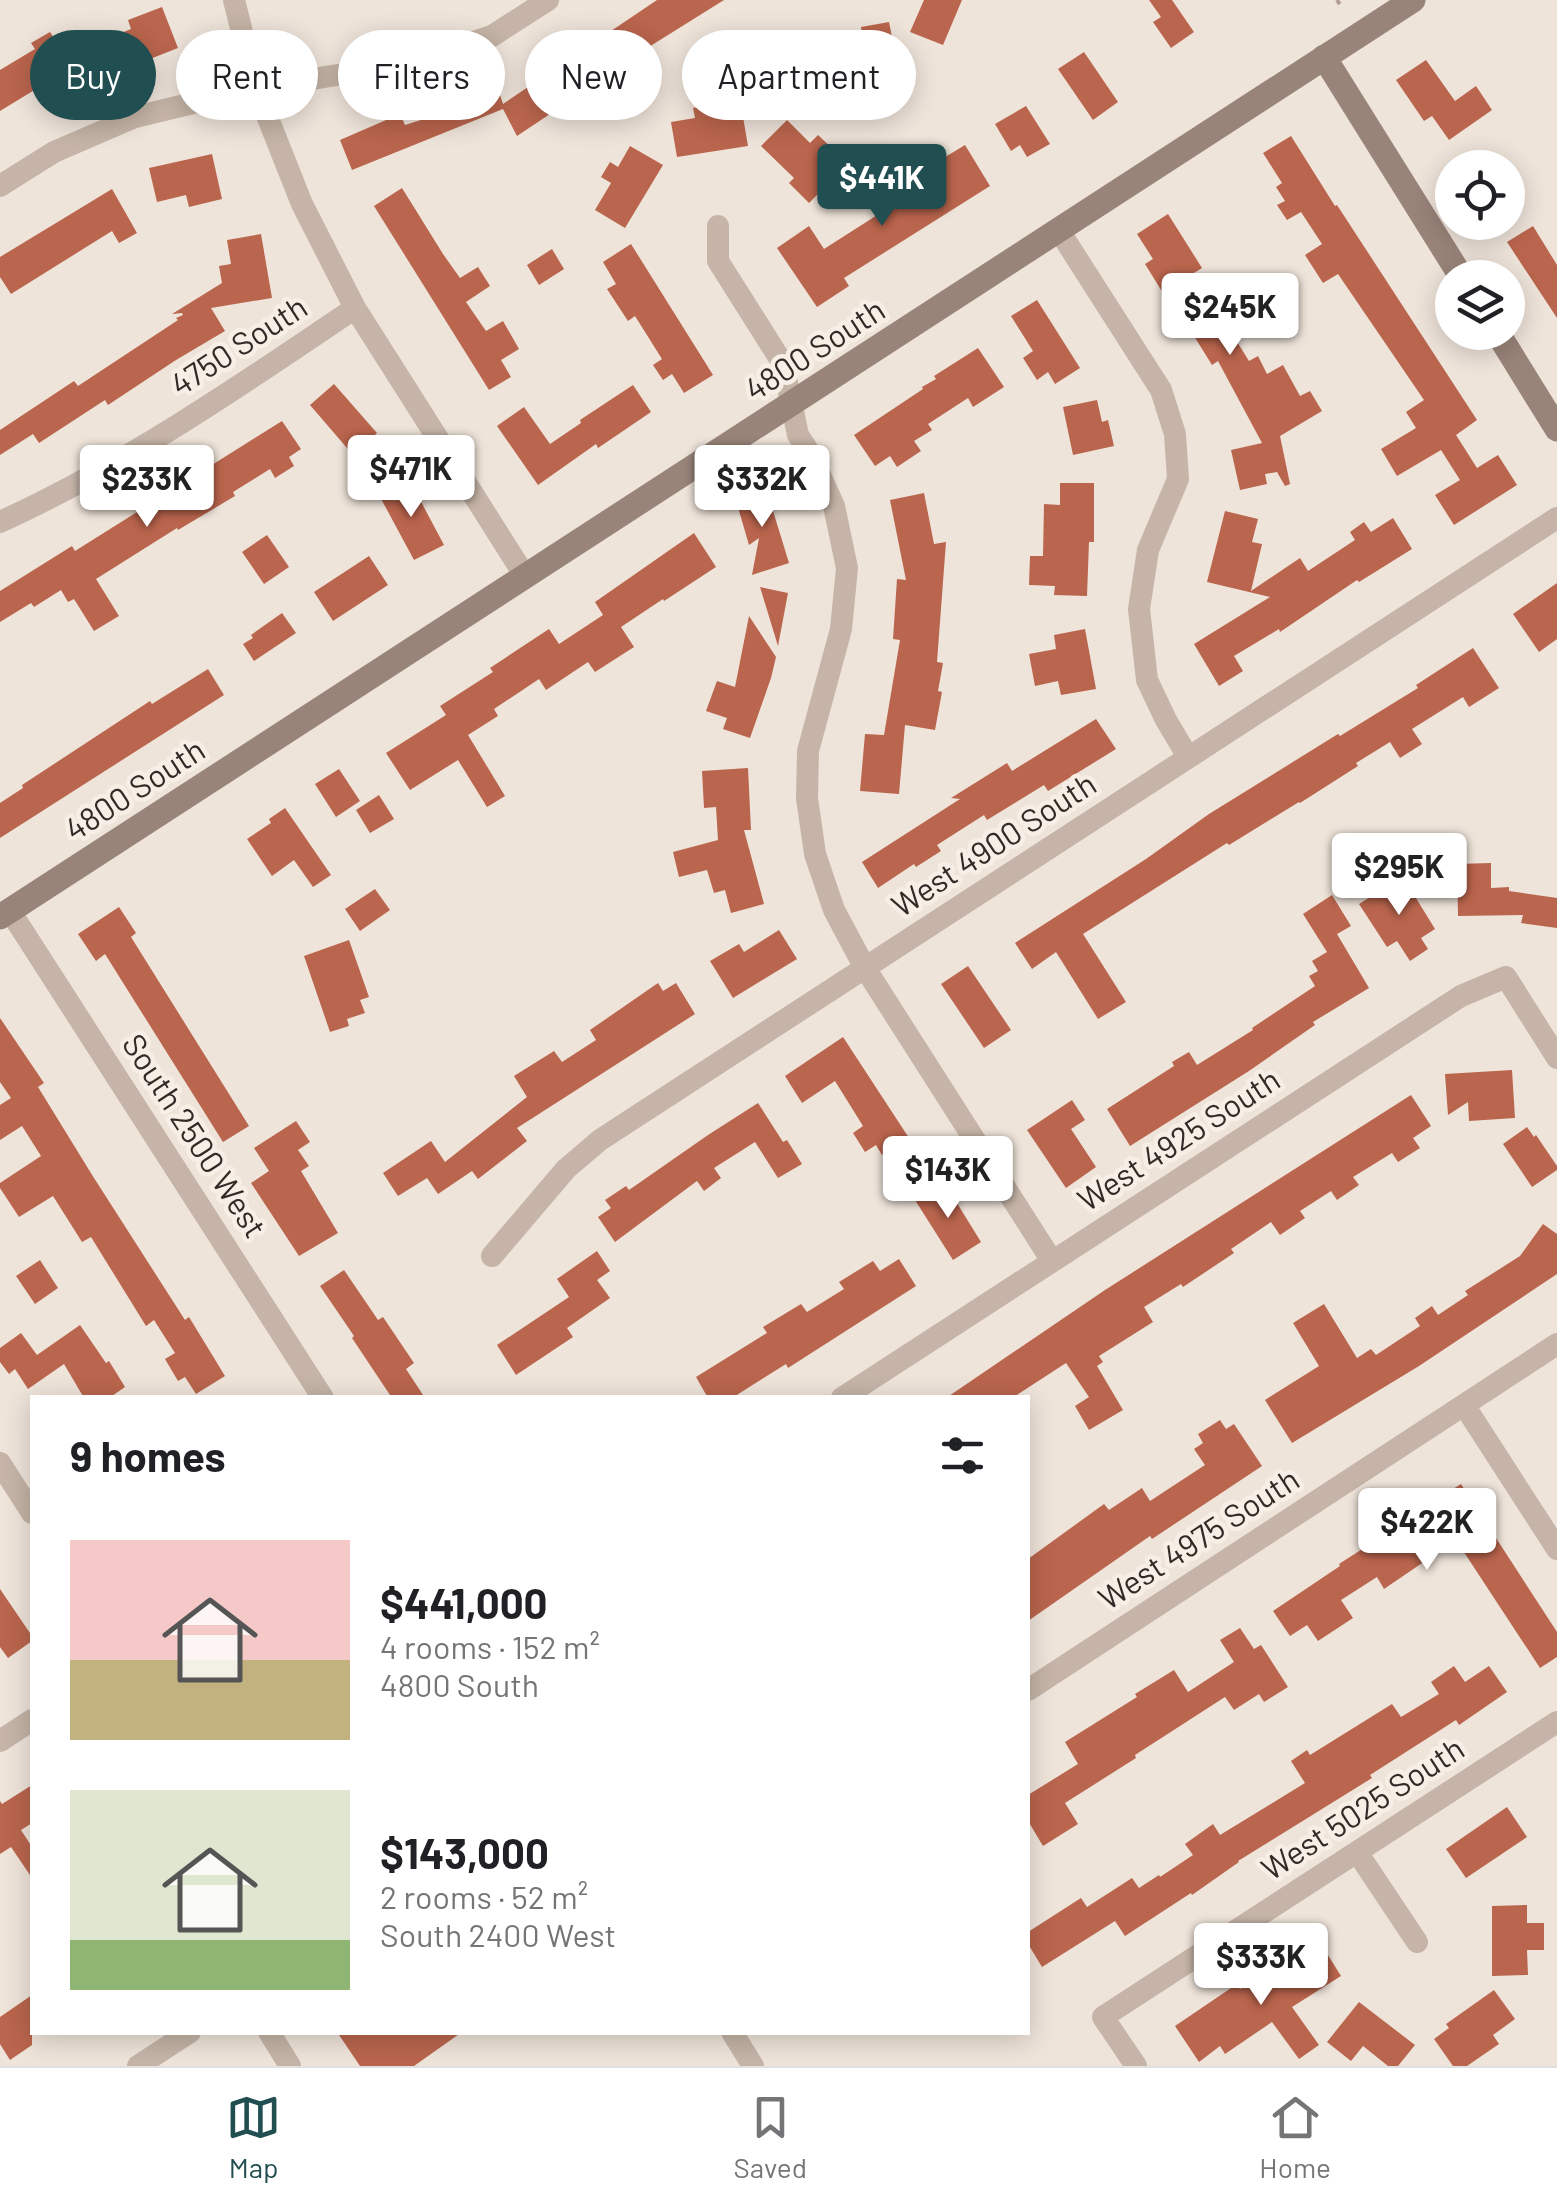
<!DOCTYPE html>
<meta charset="utf-8">
<style>
:root{--surface:#fff;--page:#f2f2f2;--text:#202124;--muted:#757577;--line:#e0e0e0;--accent:#214e50}
body{margin:0;font-family:Barlow,sans-serif;background:var(--page);color:var(--text);height:100vh;display:flex;flex-direction:column;font-size:38px;white-space:nowrap}
*{box-sizing:border-box;margin:0}
p{font-size:32px;color:var(--muted)}
.icon{flex:none;width:55px;height:55px;fill:none;stroke:currentColor;stroke-width:2;stroke-linecap:round;stroke-linejoin:round}
.map{position:relative;flex:1;overflow:hidden}
.details{position:absolute;left:30px;top:1395px;width:1000px;height:640px;display:flex;flex-direction:column;background:var(--surface);border-radius:0px;box-shadow:0 5px 25px #0003}
.details>*{flex:none}
.hud{position:absolute;left:30px;top:30px;width:1000px;height:90px;display:flex;gap:20px}
.tools{position:absolute;left:1435px;top:150px;display:grid;gap:20px}
.tools a{display:grid;place-items:center;width:90px;height:90px;border-radius:50%;background:var(--surface);box-shadow:0 5px 25px #0003;font-size:50px}
.price{position:absolute;translate:-50% -85px;padding:0 22px;border-radius:10px;background:#fff;color:#222;font-size:32px;line-height:65px;filter:drop-shadow(0 2px 5px #0008)}
.price::after{content:'';position:absolute;left:50%;top:60px;width:30px;height:22px;margin-left:-15px;background:inherit;clip-path:polygon(0 0,100% 0,50% 100%)}
.price.selected{background:var(--accent);color:#fff}
ul{padding:0;list-style:none}
li{display:flex;align-items:center;gap:30px;height:250px;padding:0 40px}
li span{display:grid;place-items:center;flex:none;width:280px;height:200px;border-radius:0px;color:#555}
li>.icon{margin-inline-start:auto}
span .icon{width:120px;height:120px;fill:#fffc;stroke-width:1}
li b{font-size:42px}
h2{display:flex;justify-content:space-between;align-items:center;height:120px;padding:0 40px;font-size:42px}
.tag{padding:0 35px;border-radius:45px;background:var(--surface);box-shadow:0 5px 25px #0003;font-size:35px;line-height:90px}
.tag.selected{background:var(--accent);color:#fff}
.menu{display:flex;justify-content:space-around;align-items:center;height:140px;border-top:2px solid var(--line);background:var(--surface);font-size:28px;color:var(--muted)}
.menu a{display:grid;justify-items:center;gap:5px}
.menu .selected{color:var(--accent)}
.map>svg:first-child{display:block}
</style>
<div class="map">
<svg width="1557" height="2066" viewBox="0 0 1557 2066">
<rect width="100%" height="100%" fill="#efe4da"/>
<!-- building -->
<path fill="#ba654d" d="M657 0H724L572 95 574 98 517 136 503 109 352 170 340 140 400 114 405 125 500 95 503 104Z
M924 0H962L943 45 910 32Z
M1149 0H1172L1194 32 1171 48 1153 22 1161 17Z
M162 7 178 48 117 72 104 40 131 29 128 20Z
M889 22 898 67 870 73 872 82 851 86 848 75 825 79 818 45 862 36 861 27Z
M50 32 54 38 64 32 82 61 0 111V70L35 49 31 43Z
M1084 52 1118 102 1093 120 1058 69Z
M1426 60 1455 101 1476 86 1492 110 1449 140 1432 116 1424 121 1396 80Z
M711 105 713 116 742 111 748 146 677 157 671 122 695 118 693 108Z
M1026 106 1050 144 1027 157 1020 145 1011 151 995 124Z
M787 120 810 143 818 135 834 150 828 156 842 170 809 203 789 183 794 178 761 146Z
M1291 136 1335 206 1337 205 1477 420 1456 435 1477 468 1498 455 1517 485 1454 525 1435 495 1460 480 1441 450 1397 476 1381 449 1416 428 1406 412 1424 400 1338 274 1323 283 1305 255 1322 244 1301 212 1287 220 1277 205 1285 201 1276 187 1282 183 1263 153Z
M965 145 990 186 844 278 849 286 817 307 777 248 809 226 824 249 943 173 937 162Z
M630 146 663 165 625 228 595 210 611 183 601 177 610 162 618 167Z
M212 154 222 199 189 207 186 195 157 202 149 168Z
M402 188 443 254 460 278 478 267 490 286 466 302 486 331 503 321 519 349 501 360 511 377 489 390 374 206Z
M112 189 137 233 119 243 112 231 11 294 0 277V257Z
M1168 214 1202 268 1194 273 1249 361 1258 356 1267 374 1283 365 1300 396 1310 391 1322 411 1280 436 1290 484 1285 486 1277 472 1265 474 1267 484 1240 490 1231 450 1262 443 1218 361 1212 365 1166 291 1163 293 1145 264 1153 259 1137 234Z
M1533 226 1557 265V318L1507 242Z
M261 234 272 298 211 308 225 331 176 360 108 405 105 400 39 443 33 434 0 455V430L74 381 78 386 178 320 176 318 183 315 182 313 172 314 222 283 219 266 231 264 227 240Z
M631 244 713 375 684 393 672 374 663 380 653 365 662 359 635 316 628 321 607 289 616 284 603 262Z
M552 249 564 269 539 285 527 265Z
M1037 300 1080 368 1055 384 1048 372 1037 380 1023 358 1033 351 1011 316Z
M978 348 1004 387 973 407 968 398 928 424 932 430 914 441 921 451 897 467 890 456 875 466 854 435 923 389 922 387 936 379 934 376Z
M334 384 377 433 353 455 310 405Z
M633 385 651 412 598 448 596 444 538 485 497 426 524 407 550 444 581 423 580 420Z
M1097 400 1102 422 1108 420 1114 446 1073 455 1063 407Z
M282 421 301 449 289 457 294 466 275 478 270 469 233 492 235 496 178 530 177 528 96 579 119 616 94 631 74 599 68 602 61 590 34 607 31 603 0 622V591L72 546 75 551Z
M409 479 444 545 414 560 379 495Z
M1060 483H1094V542H1089L1087 596 1054 595 1055 586 1029 585 1030 556H1043L1044 504 1060 505Z
M766 488 789 563 752 575 759 538 749 545 735 497Z
M924 493 934 544 946 542 937 662 943 663 938 691 942 692 935 730 905 725 899 794 860 791 865 734 884 735 900 640 893 639 897 579 906 580 890 500Z
M1225 511 1258 519 1252 542 1262 544 1251 591 1300 558 1308 571 1355 540 1350 532 1364 522 1371 532 1393 518 1412 549 1359 582 1357 580 1280 632 1279 629 1234 656 1243 671 1219 686 1194 644 1270 597 1207 582Z
M694 533 716 567 664 601 663 599 621 627 634 647 595 672 588 662 546 690 539 679 494 709 498 716 468 735 505 796 487 807 458 760 410 790 386 753 446 715 440 706 493 672 490 668 549 629 559 644 603 615 595 602Z
M267 535 289 567 264 584 242 552Z
M369 556 388 585 333 621 314 592Z
M1557 583V639L1539 652 1513 614Z
M760 587 788 593 778 646Z
M282 613 296 633 254 661 243 644 253 638 251 635Z
M749 616 776 657 771 678 750 738 723 729 727 718 706 711 717 681 735 687Z
M1085 629 1096 689 1061 695 1058 681 1035 686 1029 654 1056 649 1054 635Z
M1473 648 1499 688 1469 707 1463 697 1412 729 1422 744 1400 758 1390 742 1356 763 1358 766 1300 803 1299 802 1229 845 1227 843 1083 934 1126 1002 1098 1019 1056 952 1032 969 1015 943 1146 859 1209 814 1338 734 1340 736 1418 688 1416 685Z
M208 669 224 695 0 838V803L23 788 22 785 150 701 152 704Z
M1096 719 1116 749 1048 791 1044 785 987 820 984 815 937 845 941 851 916 867 914 864 878 888 862 862 960 799 951 798 1007 763 1012 771Z
M748 768 751 830H744L764 904 731 913 725 890 714 893 707 870 679 877 673 852 718 840 716 807 704 808 702 771Z
M339 769 360 801 336 817 315 784Z
M379 795 394 819 370 833 356 810Z
M285 808 331 875 313 887 294 860 272 876 247 839 271 823 269 819Z
M1491 863V888L1509 887V891L1557 898V928L1521 923 1523 915 1458 916 1457 864Z
M1403 877 1435 929 1421 938 1428 949 1410 961 1397 941 1387 947 1359 904Z
M375 889 390 910 360 931 345 909Z
M1332 895 1351 926 1337 934 1369 988 1313 1022 1315 1025 1249 1071 1130 1146 1107 1109 1174 1066 1172 1062 1189 1052 1197 1065 1253 1030 1252 1028 1315 986 1309 976 1318 971 1312 961 1327 952 1303 914Z
M119 907 136 933 131 937 249 1126 223 1142 105 954 96 961 78 934Z
M779 930 797 959 733 998 710 961 739 944 744 952Z
M349 940 369 997 360 1000 365 1013 347 1019 349 1026 330 1032 304 956Z
M968 966 1011 1030 984 1048 941 984Z
M658 983 663 991 676 983 695 1014 517 1128 527 1141 478 1179 472 1171 438 1194 427 1178 398 1196 383 1173 431 1141 445 1162 527 1097 514 1076 554 1051 562 1062 596 1040 590 1030Z
M0 1018 44 1083 38 1087 94 1178 185 1320 189 1317 225 1376 196 1394 185 1377 178 1381 165 1359 175 1353 154 1320 146 1326 91 1237 82 1242 53 1196 19 1217 0 1188V1183L41 1156 22 1126 0 1140V1105L11 1098 0 1082Z
M843 1037 909 1138 882 1155 876 1145 865 1152 853 1133 863 1126 835 1081 802 1103 785 1076Z
M1512 1070 1515 1118 1469 1121 1468 1102 1448 1115 1445 1074Z
M1411 1095 1431 1126 1413 1138 1420 1148 1398 1162 1392 1153 1353 1177 1359 1185 1337 1200 1331 1191 1300 1211 1305 1218 1280 1235 1271 1222 1231 1249 1234 1253 1183 1287 1181 1284 1144 1307 1153 1322 1099 1356 1103 1362 1097 1366 1123 1410 1089 1430 1075 1406 1089 1397 1066 1363 1012 1398H946L1105 1290Z
M1072 1100 1085 1120 1071 1129 1096 1167 1066 1188 1027 1130Z
M758 1103 783 1142 787 1140 802 1164 778 1178 755 1142 714 1168 721 1178 704 1191 697 1181 615 1242 598 1217 611 1208 605 1200 626 1186 629 1190 708 1135Z
M296 1121 310 1142 298 1150 309 1166 301 1171 338 1233 299 1256 251 1183 269 1171 254 1148Z
M1527 1127 1534 1137 1536 1135 1557 1166V1170L1532 1187 1503 1144Z
M944 1182 981 1242 953 1260 915 1200Z
M1543 1224 1557 1234V1274L1419 1366 1292 1443 1265 1400 1319 1366 1293 1323 1324 1304 1357 1358 1371 1349 1376 1355 1420 1326 1415 1318 1432 1306 1438 1315 1468 1295 1465 1291 1520 1256Z
M597 1251 610 1271 597 1280 610 1298 567 1328 573 1337 516 1375 497 1345 569 1297 557 1279Z
M899 1259 916 1286 788 1368 786 1364 732 1398H708L696 1377 767 1333 763 1327 801 1304 807 1312 844 1289 839 1282 873 1261 880 1271Z
M40 1260 58 1288 35 1304 16 1276Z
M344 1270 378 1320 383 1317 414 1363 406 1369 425 1398H392L352 1338 354 1336 320 1286Z
M80 1325 106 1363 109 1361 125 1387 109 1398H84L64 1364 28 1389 15 1369 9 1374 0 1362V1348L21 1333 37 1355Z
M1220 1420 1226 1429 1234 1424 1262 1466 1152 1539 1150 1536 1028 1621V1559L1104 1504 1109 1510 1142 1488 1150 1501 1205 1465 1194 1449 1203 1443 1198 1434Z
M1461 1484 1557 1632V1657L1540 1668 1456 1540 1384 1589 1377 1577 1341 1600 1353 1618 1318 1641 1307 1625 1290 1636 1273 1611 1340 1566 1339 1564 1409 1519 1408 1517Z
M0 1589 32 1636V1641L8 1658 0 1647Z
M1240 1628 1254 1649 1261 1645 1288 1687 1264 1702 1259 1694 1234 1710 1225 1697 1135 1755 1136 1758 1065 1803 1078 1824 1043 1846 1028 1821V1795L1078 1764 1065 1742 1137 1697 1135 1694 1174 1670 1188 1692 1234 1662 1220 1640Z
M1454 1666 1465 1682 1489 1666 1507 1692 1459 1725 1456 1720 1370 1775 1372 1778 1238 1861 1239 1862 1192 1895 1191 1893 1125 1936 1115 1921 1042 1967 1028 1944V1932L1081 1898 1087 1907 1132 1878 1139 1888 1159 1875 1160 1877 1193 1855 1185 1844 1213 1824 1220 1835 1305 1783 1291 1761 1307 1750 1310 1755 1392 1704 1401 1717 1439 1694 1431 1682Z
M32 1785V1823L21 1830 32 1847V1878L11 1847 0 1854V1801L2 1804Z
M1507 1807 1527 1837 1466 1878 1446 1849Z
M1527 1905V1923H1544V1950H1527L1528 1975 1492 1976V1906Z
M1321 1944 1341 1976 1292 2007 1319 2045 1299 2059 1272 2022 1225 2054 1220 2046 1199 2062 1175 2026 1237 1984 1240 1989 1271 1969 1274 1974Z
M1494 1990 1515 2019 1493 2035 1499 2044 1467 2066H1453L1434 2039 1449 2028 1446 2024Z
M32 1995V2045L10 2060 0 2044V2017Z
M1359 2002 1415 2045 1398 2066H1388L1363 2046 1351 2061 1327 2042Z
M337 2032H462L414 2066H360Z"/>
<g fill="none" stroke-linecap="round" stroke-linejoin="round">
<!-- path -->
<path stroke="#b19e92" stroke-width="4" stroke-dasharray="5 5" stroke-linecap="butt" d="M1337 0 1341 6"/>
<!-- street -->
<path stroke="#c5b4a7" stroke-width="22" d="M234 0 256 88 302 204 355 308 525 576
M0 186 54 152 135 117 256 88 406 64 492 36 548 0
M718 226V261L783 364 798 435 811 455 834 506 847 568 841 629 808 751 807 798 815 854 834 910 865 968 1052 1261
M1058 229 1161 390 1175 434 1178 479 1148 550 1139 609 1147 680 1166 720 1188 757
M0 522C125 465 240 386 355 308
M10 911 323 1398
M492 1256 566 1169 600 1140 1557 518
M842 1398 1461 996 1506 977 1557 1058
M1464 1405 1557 1549
M0 1463 32 1513
M1028 1690 1557 1344
M0 1741 32 1720
M1357 1852 1417 1942
M269 2032 290 2066
M732 2032 753 2066
M138 2066 190 2032
M1136 2066 1103 2017 1557 1722"/>
<!-- secondary -->
<path stroke="#998479" stroke-width="25" d="M1324 57 1462 278
M1497 332 1557 429
M0 917 1413 0"/>
</g>
<g text-anchor="middle" stroke-width="9" stroke-linejoin="round" paint-order="stroke">
<!-- street labels -->
<g font-size="32" fill="#332a27" stroke="#f7efe6">
<text transform="translate(239 346) rotate(-33)" y="11">4750 South</text>
<text transform="translate(815 350) rotate(-33)" y="11">4800 South</text>
<text transform="translate(135 790) rotate(-33)" y="11">4800 South</text>
<text transform="translate(994 845) rotate(-33)" y="11">West 4900 South</text>
<text transform="translate(194 1136) rotate(57)" y="11">South 2500 West</text>
<text transform="translate(1179 1140) rotate(-33)" y="11">West 4925 South</text>
<text transform="translate(1199 1539) rotate(-33)" y="11">West 4975 South</text>
<text transform="translate(1363 1809) rotate(-33)" y="11">West 5025 South</text>
</g>
</g>
</svg>
<div class="tools">
<a><svg class="icon" aria-label="locate" viewBox="0 0 24 24"><circle cx="12" cy="12" r="6"/><path d="M12 2v4M12 18v4M2 12h4M18 12h4"/></svg></a>
<a><svg class="icon" aria-label="layers" viewBox="0 0 24 24"><path d="M12 4l9 5-9 5-9-5zM3 14l9 5 9-5"/></svg></a>
</div>
<b class="price selected" style="left:882px;top:229px">$441K</b>
<b class="price" style="left:1230px;top:358px">$245K</b>
<b class="price" style="left:411px;top:520px">$471K</b>
<b class="price" style="left:147px;top:530px">$233K</b>
<b class="price" style="left:762px;top:530px">$332K</b>
<b class="price" style="left:1399px;top:918px">$295K</b>
<b class="price" style="left:948px;top:1221px">$143K</b>
<b class="price" style="left:1427px;top:1573px">$422K</b>
<b class="price" style="left:1261px;top:2008px">$333K</b>
<div class="hud">
<a class="tag selected">Buy</a>
<a class="tag">Rent</a>
<a class="tag">Filters</a>
<a class="tag">New</a>
<a class="tag">Apartment</a>
</div>
<section class="details">
<h2>9 homes<svg class="icon" aria-label="filters" viewBox="0 0 24 24"><path d="M4 7h16M4 17h16"/><circle cx="9" cy="7" r="2"/><circle cx="15" cy="17" r="2"/></svg></h2>
<ul>
<li><span style="background:linear-gradient(#f6c9c9 60%,#c2b280 0)"><svg class="icon" aria-label="home" viewBox="0 0 24 24"><path d="M3 11l9-7 9 7M6 9v11h12V9"/></svg></span><div><b>$441,000</b><p>4 rooms · 152 m²</p><p>4800 South</p></div></li>
<li><span style="background:linear-gradient(#dfe7d0 75%,#8fb573 0)"><svg class="icon" aria-label="home" viewBox="0 0 24 24"><path d="M3 11l9-7 9 7M6 9v11h12V9"/></svg></span><div><b>$143,000</b><p>2 rooms · 52 m²</p><p>South 2400 West</p></div></li>
</ul>
</section>
</div>
<nav class="menu">
<a class="selected"><svg class="icon" aria-label="map" viewBox="0 0 24 24"><path d="M3 6l6-2 6 2 6-2v14l-6 2-6-2-6 2zM9 4v14M15 6v14"/></svg>Map</a>
<a><svg class="icon" aria-label="saved" viewBox="0 0 24 24"><path d="M7 4h10v16l-5-4-5 4z"/></svg>Saved</a>
<a><svg class="icon" aria-label="home" viewBox="0 0 24 24"><path d="M3 11l9-7 9 7M6 9v11h12V9"/></svg>Home</a>
</nav>
